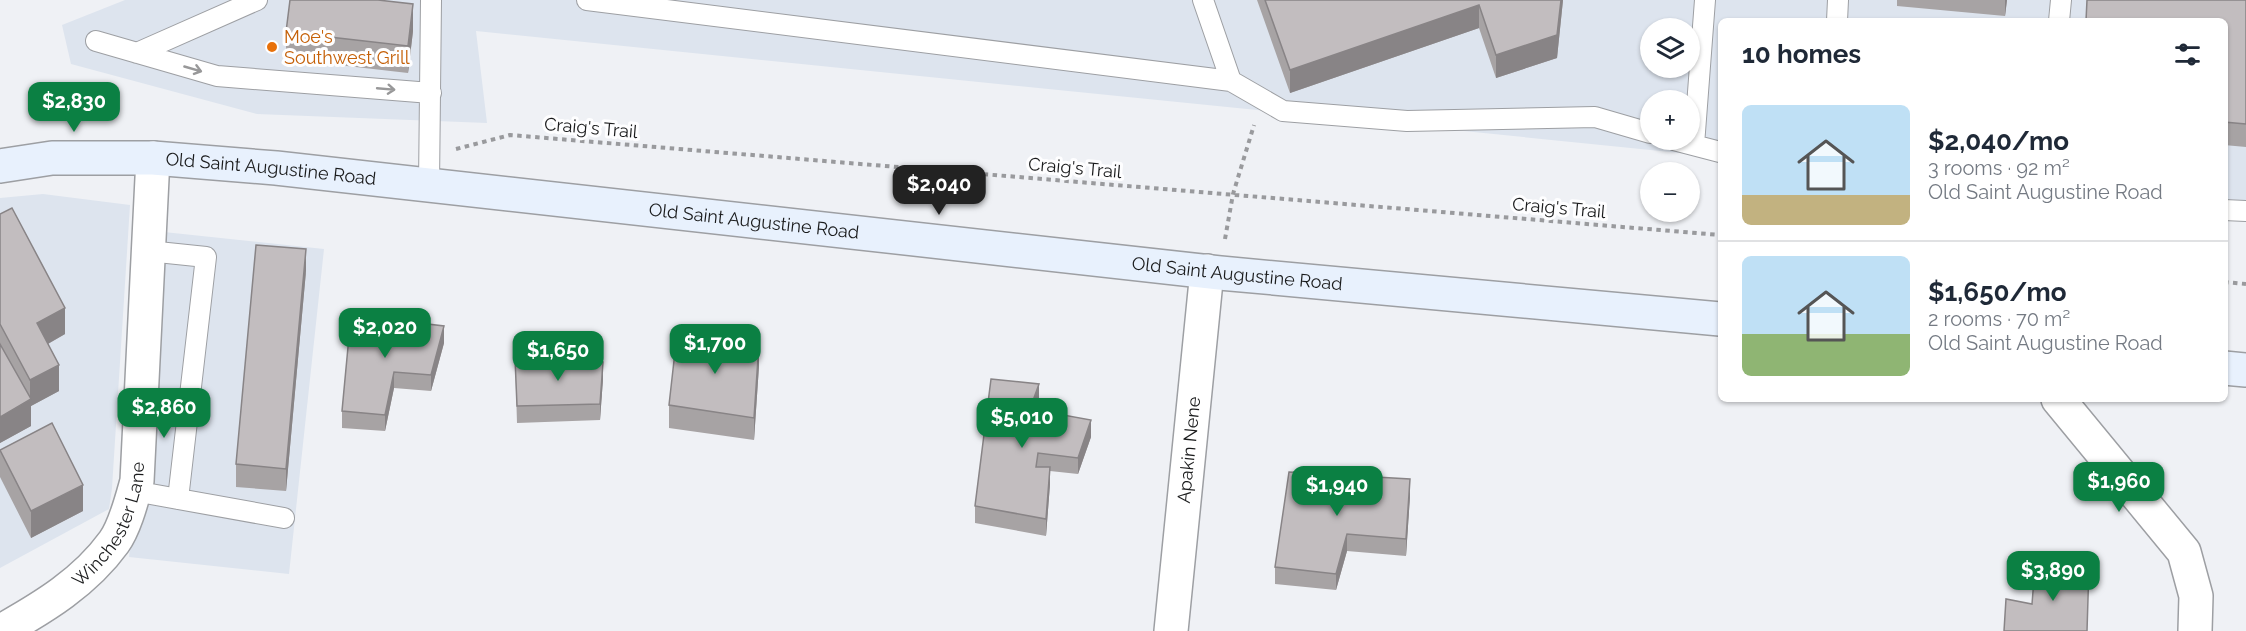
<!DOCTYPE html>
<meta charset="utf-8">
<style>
:root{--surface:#fff;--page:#f6f6f7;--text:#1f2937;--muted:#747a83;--line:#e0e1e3;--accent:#0b8043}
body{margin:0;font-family:Raleway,sans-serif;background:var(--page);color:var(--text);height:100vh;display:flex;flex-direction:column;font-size:22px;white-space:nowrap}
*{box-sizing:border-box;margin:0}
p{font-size:20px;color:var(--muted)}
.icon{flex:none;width:33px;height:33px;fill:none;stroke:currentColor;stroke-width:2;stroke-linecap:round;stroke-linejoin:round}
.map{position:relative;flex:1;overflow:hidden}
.drawer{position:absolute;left:1718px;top:18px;width:510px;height:384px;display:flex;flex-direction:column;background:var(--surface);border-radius:9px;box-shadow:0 2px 4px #0004}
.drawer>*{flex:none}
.tools{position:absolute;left:1640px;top:18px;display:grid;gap:12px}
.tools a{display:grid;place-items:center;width:60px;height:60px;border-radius:50%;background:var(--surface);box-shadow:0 2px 4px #0004;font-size:30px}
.price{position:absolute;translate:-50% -51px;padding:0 14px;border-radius:12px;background:var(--accent);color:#fff;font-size:20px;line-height:39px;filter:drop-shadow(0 2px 3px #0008)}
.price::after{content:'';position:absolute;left:50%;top:36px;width:18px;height:14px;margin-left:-9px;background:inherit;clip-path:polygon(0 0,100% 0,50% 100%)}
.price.on{background:#222;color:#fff}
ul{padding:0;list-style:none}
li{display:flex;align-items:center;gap:18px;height:150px;padding:0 24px}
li+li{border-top:2px solid var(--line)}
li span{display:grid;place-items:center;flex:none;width:168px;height:120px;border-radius:9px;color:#555}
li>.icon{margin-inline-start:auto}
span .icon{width:72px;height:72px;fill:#fffc;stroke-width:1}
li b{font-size:26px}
h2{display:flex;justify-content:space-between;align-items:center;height:72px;padding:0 24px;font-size:26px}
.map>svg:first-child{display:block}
</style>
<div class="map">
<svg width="2246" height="631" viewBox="0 0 2246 631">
<rect width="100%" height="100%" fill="#eff1f5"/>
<!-- built -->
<path fill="#dde4ee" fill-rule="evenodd" d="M125 0H2246V210L2225 208 2224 21H1720V157L476 31 487 123 257 114 71 64 62 25ZM1650 28H1689V68H1650ZM1650 100H1689V140H1650Z
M43 194 130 205 112 488 109 509 0 568V198Z
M164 232 324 249 289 574 129 557Z"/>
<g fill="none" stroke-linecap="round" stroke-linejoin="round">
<!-- lane casing -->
<g stroke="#9d9fa3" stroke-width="22">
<path id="lane" d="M587 0 1231 81 1283 111 1407 121 1595 117 1650 133
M1203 0 1231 81
M1837 21 1838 0
M2059 21 2061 0
M96 41 217 76 431 93
M137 53 257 0
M1674 140 1720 152
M1694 145 1705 0
M429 185 431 0
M2224 210 2246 211
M148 251 206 257 178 499
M134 491 284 518"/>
</g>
<!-- street casing -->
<g stroke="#9d9fa3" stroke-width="36">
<g id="street">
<path d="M2058 399 2184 552 2196 596 2195 631"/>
<path id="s1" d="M1 631C44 607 85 582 114 542 125 527 132 499 137 481L153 158"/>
<path id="s2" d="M1171 631 1207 271"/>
</g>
</g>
<!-- secondary casing -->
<g stroke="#9d9fa3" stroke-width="36">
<g id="secondary">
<path id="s3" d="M0 166 52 158H153L276 168 1220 273 1720 319"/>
<path d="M2224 368 2246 370"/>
</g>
</g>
<!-- path -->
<path stroke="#999a9d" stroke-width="4" stroke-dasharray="4.5 4.5" stroke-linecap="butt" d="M456 149 510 135 1720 235
M1225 239 1233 194 1254 125
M2224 282 2246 284"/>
<!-- lane -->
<use href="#lane" stroke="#fff" stroke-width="20"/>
<!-- street -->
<use href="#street" stroke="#fff" stroke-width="33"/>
<!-- secondary -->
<use href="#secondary" stroke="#e8f1fd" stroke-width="33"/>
</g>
<!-- wall -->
<path fill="#a7a3a4" d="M1257 0H1563L1557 58 1496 78 1479 28 1290 93Z
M1897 0H2007L2005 16 1897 6Z
M2246 0V147L2224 145V21Z
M413 31 408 73 286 59V32Z
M0 214 65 334 48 344 59 391 31 406V426L0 443Z
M306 271 286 491 236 487V464Z
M351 315 444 343 431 391 394 388 385 431 342 428V411Z
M515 358 603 379 600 420 517 423Z
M759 366 754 440 669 428V405Z
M1039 401 1035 410 1091 437 1078 474 1050 471V484L1046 536 975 523V506Z
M0 450 83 511 31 538 0 477Z
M1410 496 1406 556 1347 551 1336 590 1275 584V567Z"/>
<!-- shaded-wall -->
<path fill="#888486" d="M1561 0H1563L1557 58 1496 78V55Z
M2005 0H2007L2005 16Z
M413 4V31L408 73V46Z
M1479 5V28L1290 93V70Z
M306 249V271L286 491V469Z
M65 308V334L37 350V323Z
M444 326V343L431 391V375Z
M759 343V366L754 440V418Z
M603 362V379L600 420V404Z
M59 365V391L31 406V426L0 443V417L30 400V380Z
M394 372V388L385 431V415Z
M1039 384V401L1030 425V409Z
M1091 420V437L1078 474V458Z
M1050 467V484L1046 536V519Z
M1410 479V496L1406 556V539Z
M83 485V511L31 538V511Z
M1347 534V551L1336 590V574Z"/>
<!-- building -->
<path fill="#c2bdbf" stroke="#888486" stroke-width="1.5" d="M290 0H378L413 4 408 46 286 32Z
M1265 0H1561L1557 35 1496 55 1479 5 1290 70Z
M2087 0H2246V124L2224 122V21H2086Z
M12 208 65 308 37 323 59 365 30 380 0 324V214Z
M256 245 306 249 286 469 236 464Z
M351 315 444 326 431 375 394 372 385 415 342 411Z
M677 334 759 343 754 418 669 405Z
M0 344 31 399 0 417Z
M515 358 603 362 600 404 517 406Z
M991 379 1039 384 1030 409 1091 420 1078 458 1038 453 1036 467H1050L1046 519 975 506Z
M52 423 83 485 31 511 0 450Z
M1289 472 1410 479 1406 539 1347 534 1336 574 1275 567Z
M2035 566H2089L2087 631H2004L2006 599 2032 604Z"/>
<!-- one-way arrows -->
<defs><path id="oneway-shaft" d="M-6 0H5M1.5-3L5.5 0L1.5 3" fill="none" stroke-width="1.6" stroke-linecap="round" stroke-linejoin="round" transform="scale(1.5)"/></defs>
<g stroke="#989899">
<use href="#oneway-shaft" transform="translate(193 69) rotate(16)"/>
<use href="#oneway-shaft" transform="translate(386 89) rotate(5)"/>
</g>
<!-- markers -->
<circle fill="#e8710a" stroke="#fefeff" stroke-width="2" cx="272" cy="47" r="6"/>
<g text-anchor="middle" stroke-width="6" stroke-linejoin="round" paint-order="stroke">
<!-- food labels -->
<g font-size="18" fill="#c56008" stroke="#fefeff" text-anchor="start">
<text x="284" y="43">Moe's<tspan x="284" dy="21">Southwest Grill</tspan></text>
</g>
<!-- street labels -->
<g font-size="18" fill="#1a1b1c" stroke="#fefeff">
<text transform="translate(591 128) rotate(5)" y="6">Craig's Trail</text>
<text transform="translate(1075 168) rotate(5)" y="6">Craig's Trail</text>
<text dy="6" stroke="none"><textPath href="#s3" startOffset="272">Old Saint Augustine Road</textPath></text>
<text transform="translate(1559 208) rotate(5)" y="6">Craig's Trail</text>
<text dy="6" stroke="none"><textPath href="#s3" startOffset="758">Old Saint Augustine Road</textPath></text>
<text dy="6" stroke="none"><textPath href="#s3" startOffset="1244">Old Saint Augustine Road</textPath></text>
<text dy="6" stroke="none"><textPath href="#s2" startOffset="182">Apakin Nene</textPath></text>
<text dy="6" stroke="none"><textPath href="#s1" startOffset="159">Winchester Lane</textPath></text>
</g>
</g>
</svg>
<div class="tools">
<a><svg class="icon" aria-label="layers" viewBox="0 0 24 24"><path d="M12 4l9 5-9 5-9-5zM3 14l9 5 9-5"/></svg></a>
<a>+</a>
<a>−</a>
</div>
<b class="price" style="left:74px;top:133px">$2,830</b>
<b class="price on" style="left:939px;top:216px">$2,040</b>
<b class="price" style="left:385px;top:359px">$2,020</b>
<b class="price" style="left:715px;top:375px">$1,700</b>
<b class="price" style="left:558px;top:382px">$1,650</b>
<b class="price" style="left:164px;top:439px">$2,860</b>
<b class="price" style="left:1022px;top:449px">$5,010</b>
<b class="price" style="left:2119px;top:513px">$1,960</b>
<b class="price" style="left:1337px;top:517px">$1,940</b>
<b class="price" style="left:2053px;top:602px">$3,890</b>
<section class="drawer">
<h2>10 homes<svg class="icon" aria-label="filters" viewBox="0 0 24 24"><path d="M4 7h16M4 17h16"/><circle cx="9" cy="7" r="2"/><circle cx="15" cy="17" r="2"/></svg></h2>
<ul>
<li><span style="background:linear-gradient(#bfe0f5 75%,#c2b280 0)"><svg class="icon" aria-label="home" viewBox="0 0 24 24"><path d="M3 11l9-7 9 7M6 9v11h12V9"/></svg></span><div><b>$2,040/mo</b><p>3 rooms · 92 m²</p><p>Old Saint Augustine Road</p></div></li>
<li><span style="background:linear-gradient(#bfe0f5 65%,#8fb573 0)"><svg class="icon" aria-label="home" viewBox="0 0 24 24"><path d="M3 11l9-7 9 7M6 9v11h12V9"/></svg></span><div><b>$1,650/mo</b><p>2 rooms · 70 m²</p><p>Old Saint Augustine Road</p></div></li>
</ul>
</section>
</div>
